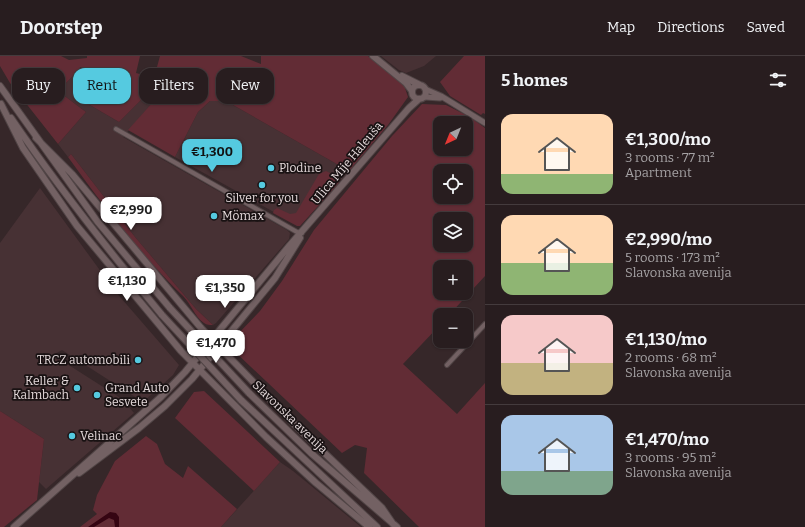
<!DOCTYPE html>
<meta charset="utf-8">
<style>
:root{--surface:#281d1f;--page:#302628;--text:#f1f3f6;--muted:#a5a2a4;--line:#443b3d;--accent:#55cae0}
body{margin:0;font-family:Bitter,serif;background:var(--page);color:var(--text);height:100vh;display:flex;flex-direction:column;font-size:15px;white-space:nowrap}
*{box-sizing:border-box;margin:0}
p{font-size:13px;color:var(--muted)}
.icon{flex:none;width:22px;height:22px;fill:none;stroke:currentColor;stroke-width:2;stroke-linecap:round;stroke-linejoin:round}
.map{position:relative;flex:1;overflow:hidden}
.details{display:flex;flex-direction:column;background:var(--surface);width:320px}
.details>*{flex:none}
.hud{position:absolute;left:12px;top:12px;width:380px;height:36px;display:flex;gap:8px}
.needle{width:26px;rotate:223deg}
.tools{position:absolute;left:433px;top:60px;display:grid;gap:8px}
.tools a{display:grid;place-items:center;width:40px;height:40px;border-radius:8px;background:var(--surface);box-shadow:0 1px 3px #0004,0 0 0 1px var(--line);font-size:20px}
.price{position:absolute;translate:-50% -34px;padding:0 9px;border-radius:8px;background:#fff;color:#222;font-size:13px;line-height:26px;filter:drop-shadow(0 1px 2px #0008)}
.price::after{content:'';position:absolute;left:50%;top:24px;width:12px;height:9px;margin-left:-6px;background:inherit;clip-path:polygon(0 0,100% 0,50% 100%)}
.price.on{background:var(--accent);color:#111}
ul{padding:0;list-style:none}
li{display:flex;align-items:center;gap:12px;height:100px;padding:0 16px}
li+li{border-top:1px solid var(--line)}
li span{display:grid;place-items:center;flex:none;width:112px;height:80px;border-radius:12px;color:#555}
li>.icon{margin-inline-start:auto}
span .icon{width:48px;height:48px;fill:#fffc;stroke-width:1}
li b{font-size:17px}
h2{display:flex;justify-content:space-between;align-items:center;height:48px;padding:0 16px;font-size:17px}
.chip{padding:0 14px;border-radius:12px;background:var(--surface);box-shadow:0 1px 3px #0004,0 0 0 1px var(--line);font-size:14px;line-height:36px}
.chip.on{background:var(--accent);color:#111}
header{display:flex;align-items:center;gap:24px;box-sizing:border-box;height:56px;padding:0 20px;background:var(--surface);border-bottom:1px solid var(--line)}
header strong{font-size:19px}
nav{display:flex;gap:22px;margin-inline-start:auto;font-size:14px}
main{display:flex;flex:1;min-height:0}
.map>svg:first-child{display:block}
</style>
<header>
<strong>Doorstep</strong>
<nav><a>Map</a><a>Directions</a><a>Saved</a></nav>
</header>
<main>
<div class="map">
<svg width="485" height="471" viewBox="0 0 485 471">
<rect width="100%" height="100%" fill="#362729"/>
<!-- built -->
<path fill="#473134" d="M381 0H436L424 10 406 17 399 14Z
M79 11 98 15V19L83 32 90 39 83 45 119 66 158 27H170L123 81 287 174 290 177 289 183 216 267 213 269 196 253 135 181 71 98 68 101 58 88 86 56 58 35 79 14Z
M210 45H226L349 115 299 170 175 101 198 56Z
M40 132 115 235 179 309 173 319 143 346 62 294 53 299 122 343 134 357 46 433 39 426 44 383 0 355V187Z
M280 406 293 415 361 471H221Z"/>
<!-- green -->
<path fill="#622c35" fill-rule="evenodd" d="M0 0H61L69 4 87 2V0H140L136 17 154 22 160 0H241L261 8V0H368L404 29 408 41 388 69 349 115 226 45H210L198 56 175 101 128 74 170 27H158L119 66 83 45 90 39 83 32 97 19 98 15 91 12 80 11 79 14 58 35 86 56 58 88 10 27 0 10Z
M464 0H485V58L483 57 481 59 450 40 440 26Z
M422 48 446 49 470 61 485 72V220L449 259H440V269L403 308 457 358 485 327V471H419L364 417 367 392 355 389 342 397 233 294 235 281 260 255 282 225 314 174 392 80ZM440 67H466V93H440ZM440 115H466V141H440ZM440 163H466V189H440ZM440 211H466V237H440Z
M71 98 135 181 196 253 213 269C209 269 207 269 204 267 195 261 191 248 183 240 142 201 102 148 68 101Z
M326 115 336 120 339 127 300 170H297L273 157 274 154 277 152 290 158 296 157 319 118Z
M204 335 280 406 254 435 175 362 194 336Z
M0 355 44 383 37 444 4 471H0Z
M146 380 157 388 165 408 183 422 188 410 237 453 221 471H80L97 458 93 454 97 439 115 405Z"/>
<!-- water -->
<path fill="#350512" d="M110 456 116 457 119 461V471H115L114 464 109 462 94 471H88Z"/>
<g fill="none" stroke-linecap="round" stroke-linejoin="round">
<!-- minor casing -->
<g stroke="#514546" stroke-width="6">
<path id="minor" d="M116 73 297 176 302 177
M447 309 485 268"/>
</g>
<!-- tertiary casing -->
<g stroke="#514546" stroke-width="7">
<path id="tertiary" d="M425 33 441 40 485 67
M425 41 440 42"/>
</g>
<!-- secondary casing -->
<g stroke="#514546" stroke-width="8">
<path id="secondary" d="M373 0 406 27 412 35
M402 20 420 29
M412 36a7 7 0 1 1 14 0a7 7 0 1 1-14 0Z
M0 30 97 165 170 252
M1 48 23 92 77 170 181 295 266 381 316 427 369 471
M11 62C58 131 109 195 162 259
M36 82 72 118 201 272 293 367 382 452 393 468
M249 337 312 398 397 471
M241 344 377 471
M79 417 139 372 165 350 192 323 275 222 300 182
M14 471 161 341 185 316 290 189 409 52 419 43"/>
</g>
<!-- minor -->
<use href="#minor" stroke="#736163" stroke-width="4"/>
<!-- tertiary -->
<use href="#tertiary" stroke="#736163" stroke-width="5"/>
<!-- secondary -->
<use href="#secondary" stroke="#736163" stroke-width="6"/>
<!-- secondary-bridge casing -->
<g stroke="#514546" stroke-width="8" stroke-linecap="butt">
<path id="secondary-bridge" d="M170 252 249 337
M162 259 241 344"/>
</g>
<!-- secondary-bridge -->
<use href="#secondary-bridge" stroke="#736163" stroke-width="6"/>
</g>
<!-- markers -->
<g fill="#55cae0" stroke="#191213" stroke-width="1.5">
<circle cx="271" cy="112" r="4"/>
<circle cx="262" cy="129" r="4"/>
<circle cx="214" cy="160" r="4"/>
<circle cx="138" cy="304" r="4"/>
<circle cx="77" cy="332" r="4"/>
<circle cx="97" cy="339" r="4"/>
<circle cx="72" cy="380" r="4"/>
</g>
<g text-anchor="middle" stroke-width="3.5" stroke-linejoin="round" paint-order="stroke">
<!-- street labels -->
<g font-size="12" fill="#e5dadb" stroke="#191213">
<text transform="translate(347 107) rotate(-50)" y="4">Ulica Mije Haleuša</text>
<text transform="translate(290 361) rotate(44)" y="4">Slavonska avenija</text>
</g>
<!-- poi labels -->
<g font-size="12" fill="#e5dadb" stroke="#191213" text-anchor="start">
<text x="279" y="116">Plodine</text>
<text x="262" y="146" text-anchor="middle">Silver for you</text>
<text x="222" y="164">Mömax</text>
<text x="130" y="308" text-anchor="end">TRCZ automobili</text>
<text x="69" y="329" text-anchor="end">Keller &amp;<tspan x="69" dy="14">Kalmbach</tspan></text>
<text x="105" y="336">Grand Auto<tspan x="105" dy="14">Sesvete</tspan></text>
<text x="80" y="384">Velinac</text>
</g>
</g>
</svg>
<div class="tools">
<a><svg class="needle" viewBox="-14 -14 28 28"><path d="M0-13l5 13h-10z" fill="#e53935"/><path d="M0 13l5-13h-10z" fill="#a5a2a4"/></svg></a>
<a><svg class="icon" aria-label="locate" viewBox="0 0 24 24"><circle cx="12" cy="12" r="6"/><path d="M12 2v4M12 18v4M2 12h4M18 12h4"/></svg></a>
<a><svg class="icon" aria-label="layers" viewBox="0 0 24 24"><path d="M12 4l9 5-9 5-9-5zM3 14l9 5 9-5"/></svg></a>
<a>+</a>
<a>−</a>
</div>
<b class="price on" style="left:212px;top:117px">€1,300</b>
<b class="price" style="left:131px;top:175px">€2,990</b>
<b class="price" style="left:127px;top:246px">€1,130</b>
<b class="price" style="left:225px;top:253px">€1,350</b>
<b class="price" style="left:216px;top:308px">€1,470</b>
<div class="hud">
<a class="chip">Buy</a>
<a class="chip on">Rent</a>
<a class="chip">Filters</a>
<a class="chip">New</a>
</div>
</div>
<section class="details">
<h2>5 homes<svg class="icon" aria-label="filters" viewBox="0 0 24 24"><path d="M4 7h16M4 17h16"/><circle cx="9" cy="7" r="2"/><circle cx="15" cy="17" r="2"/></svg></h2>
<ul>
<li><span style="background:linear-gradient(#ffd9b3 75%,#8fb573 0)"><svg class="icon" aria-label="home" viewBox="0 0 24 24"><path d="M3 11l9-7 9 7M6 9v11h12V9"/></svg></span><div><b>€1,300/mo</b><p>3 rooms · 77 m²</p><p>Apartment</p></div></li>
<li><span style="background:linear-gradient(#ffd9b3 60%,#8fb573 0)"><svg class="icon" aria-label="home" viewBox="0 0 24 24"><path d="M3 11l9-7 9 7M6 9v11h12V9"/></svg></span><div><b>€2,990/mo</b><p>5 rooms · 173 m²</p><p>Slavonska avenija</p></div></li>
<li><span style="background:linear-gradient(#f6c9c9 60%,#c2b280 0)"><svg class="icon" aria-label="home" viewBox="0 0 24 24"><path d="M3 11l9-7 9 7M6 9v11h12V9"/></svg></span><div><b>€1,130/mo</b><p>2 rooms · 68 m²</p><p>Slavonska avenija</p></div></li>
<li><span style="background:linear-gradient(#a9c7e8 70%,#7fa58c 0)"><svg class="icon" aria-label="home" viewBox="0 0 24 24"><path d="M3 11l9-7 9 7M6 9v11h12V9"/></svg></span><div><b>€1,470/mo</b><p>3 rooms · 95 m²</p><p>Slavonska avenija</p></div></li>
</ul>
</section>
</main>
